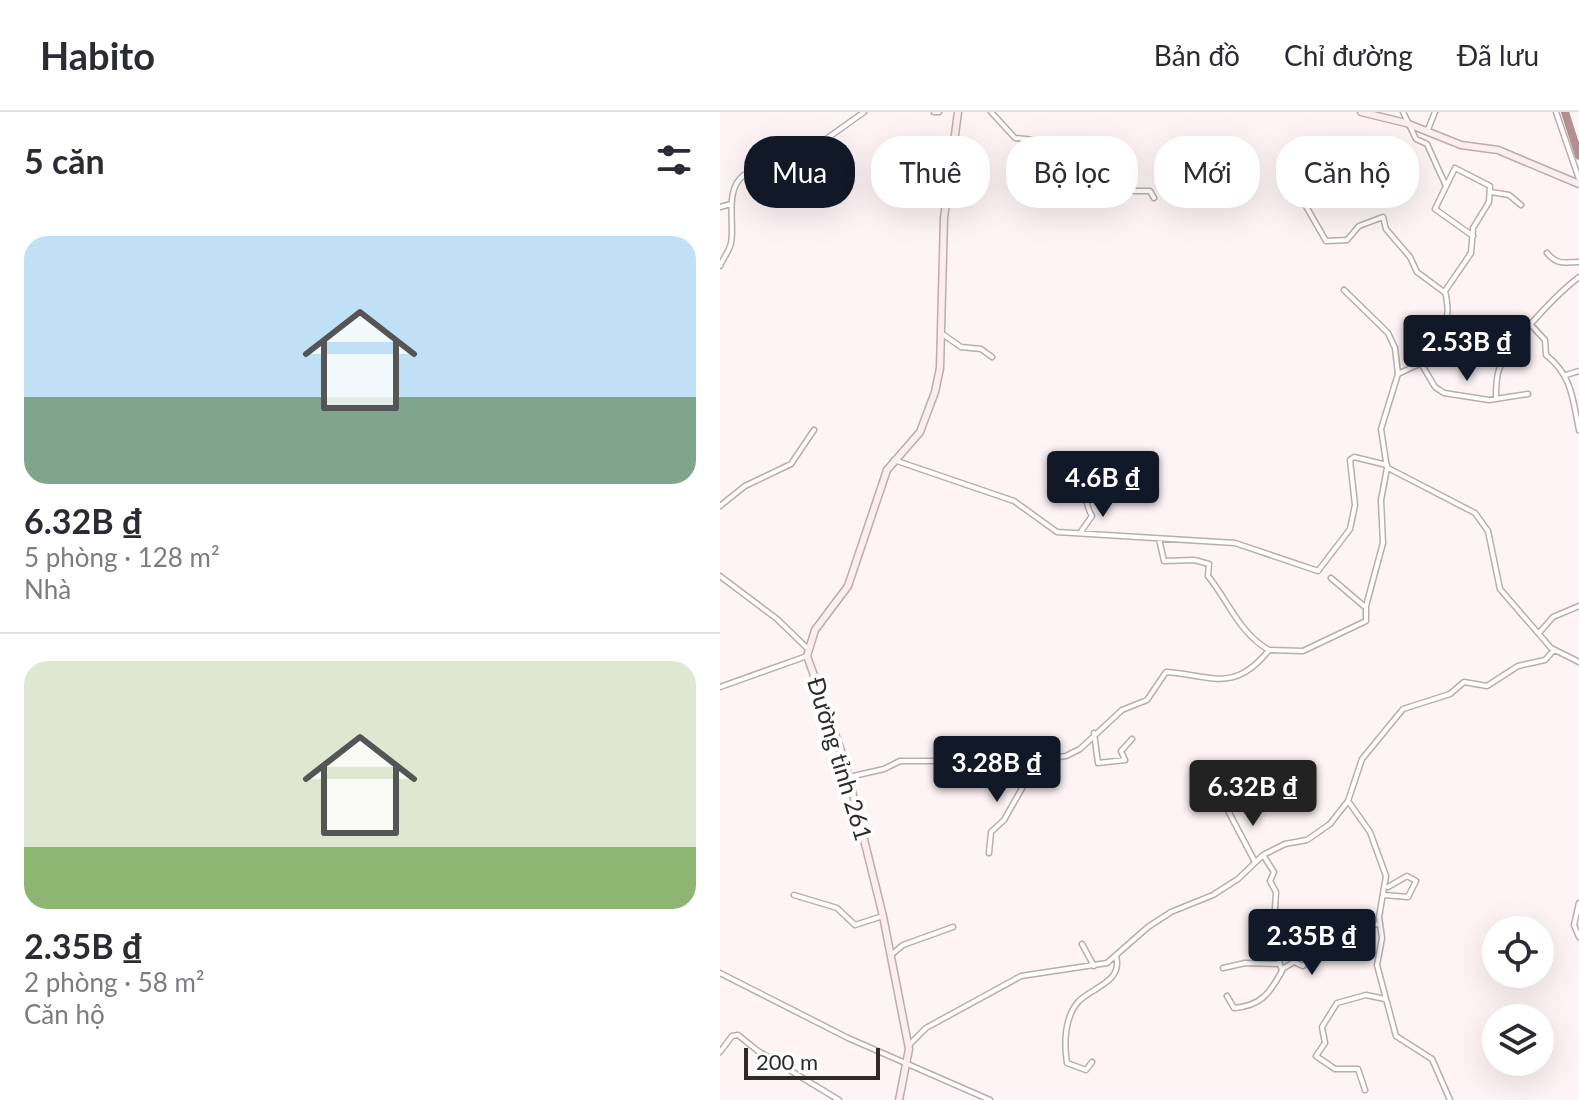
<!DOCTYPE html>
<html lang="vi">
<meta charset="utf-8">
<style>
:root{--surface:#fff;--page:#f2f2f3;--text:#2b2b33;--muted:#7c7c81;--line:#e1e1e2;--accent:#111827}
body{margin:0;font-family:Lato,sans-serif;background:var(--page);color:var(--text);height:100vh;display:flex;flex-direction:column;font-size:30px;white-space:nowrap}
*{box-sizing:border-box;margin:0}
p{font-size:26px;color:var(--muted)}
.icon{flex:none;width:44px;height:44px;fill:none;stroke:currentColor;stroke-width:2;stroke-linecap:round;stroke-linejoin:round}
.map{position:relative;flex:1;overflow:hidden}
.panel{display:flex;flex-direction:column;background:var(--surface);width:720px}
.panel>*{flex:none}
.top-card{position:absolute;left:24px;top:24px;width:714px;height:72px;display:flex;gap:16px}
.controls{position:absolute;left:762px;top:804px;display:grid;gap:16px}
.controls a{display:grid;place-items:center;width:72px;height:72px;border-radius:50%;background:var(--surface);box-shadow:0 8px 32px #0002;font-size:40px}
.scale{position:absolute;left:24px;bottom:20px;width:136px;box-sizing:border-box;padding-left:8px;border:4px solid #302a2b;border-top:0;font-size:22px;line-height:28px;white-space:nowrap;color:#302a2b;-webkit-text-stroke:6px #fff;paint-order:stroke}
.price{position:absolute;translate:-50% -68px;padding:0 18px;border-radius:8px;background:var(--accent);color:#fff;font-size:26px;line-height:52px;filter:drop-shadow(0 2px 4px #0008)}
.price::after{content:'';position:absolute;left:50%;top:48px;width:24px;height:18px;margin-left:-12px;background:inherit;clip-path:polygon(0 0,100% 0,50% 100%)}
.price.active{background:#222;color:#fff}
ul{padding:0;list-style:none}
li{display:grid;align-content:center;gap:16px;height:424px;padding:0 24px}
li+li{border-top:2px solid var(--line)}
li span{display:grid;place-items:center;height:248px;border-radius:24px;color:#555}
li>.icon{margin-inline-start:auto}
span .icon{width:144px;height:144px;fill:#fffc;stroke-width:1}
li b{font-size:34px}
h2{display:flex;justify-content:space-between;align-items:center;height:96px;padding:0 24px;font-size:34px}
.chip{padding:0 28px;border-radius:32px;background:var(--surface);box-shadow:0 8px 32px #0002;font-size:28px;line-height:72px}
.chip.active{background:var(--accent);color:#fff}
header{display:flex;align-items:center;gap:48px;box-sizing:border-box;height:112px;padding:0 40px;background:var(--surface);border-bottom:2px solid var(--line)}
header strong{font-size:38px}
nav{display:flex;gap:44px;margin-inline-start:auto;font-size:28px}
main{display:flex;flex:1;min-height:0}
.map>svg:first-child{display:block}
</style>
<header>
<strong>Habito</strong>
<nav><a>Bản đồ</a><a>Chỉ đường</a><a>Đã lưu</a></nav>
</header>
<main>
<section class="panel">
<h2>5 căn<svg class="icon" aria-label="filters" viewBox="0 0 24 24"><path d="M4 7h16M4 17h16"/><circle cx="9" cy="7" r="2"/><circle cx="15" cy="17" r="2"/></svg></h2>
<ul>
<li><span style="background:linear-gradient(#bfe0f5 65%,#7fa58c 0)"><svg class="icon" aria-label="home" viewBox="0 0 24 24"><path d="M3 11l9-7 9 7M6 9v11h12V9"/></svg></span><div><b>6.32B ₫</b><p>5 phòng · 128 m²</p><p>Nhà</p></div></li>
<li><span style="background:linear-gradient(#dfe7d0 75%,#8fb573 0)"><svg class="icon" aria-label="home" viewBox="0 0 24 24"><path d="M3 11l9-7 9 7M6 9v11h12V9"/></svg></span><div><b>2.35B ₫</b><p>2 phòng · 58 m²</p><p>Căn hộ</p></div></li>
</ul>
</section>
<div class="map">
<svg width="859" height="988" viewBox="0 0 859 988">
<rect width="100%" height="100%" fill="#fef4f5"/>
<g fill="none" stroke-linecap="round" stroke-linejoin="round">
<!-- river -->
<path stroke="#b48e91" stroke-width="8" d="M845 0 859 44"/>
<!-- street casing -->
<g stroke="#bcacad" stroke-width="7">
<path id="street" d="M214 0H219
M271 0 295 26 370 34 391 45 395 63 388 92
M683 0 696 27 707 32 726 74
M836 0 859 67
M707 20 715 0
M392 73 406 79H430L434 86
M569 77 583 89 606 129 627 128 639 114 663 105 666 117 690 145 697 160 724 180
M771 80 789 83 801 93
M0 95 11 92
M753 124 715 97 735 56 770 74 769 90 753 116 751 141 725 179C733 214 723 213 697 229L699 248 715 275 724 281 769 288 808 282
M827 141C838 154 845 150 859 150
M0 154C3 146 9 140 11 131 15 112 4 77 24 63 32 58 53 63 63 63L67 52 82 48 88 40 144 0
M624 178 668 221 675 236 678 262
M812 214 825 228 826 243C852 263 853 288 859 318
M221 221 241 235 261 237 272 245
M846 263 859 259
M776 287C776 279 776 269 778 261 784 236 838 181 859 165
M174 348 294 389 337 420 515 431 598 459 630 417 635 393 630 348 634 345 667 353
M668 356 755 401 768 419 780 477 831 536 859 550
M0 394 25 374 71 352 94 318
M360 421 372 404C363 390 365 362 377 351
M439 427 444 449 474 448 489 452 488 464C509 490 519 521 549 538
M0 464 57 507 88 537
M611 466 645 495
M819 521 833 505 859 494
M0 575 87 544
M374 621 378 651 405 648 401 639 412 627
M129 665 164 657 180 649H223L261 637 318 648 346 644 360 637 402 598 427 588 446 560C491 563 514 582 549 538L583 539 646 509V494L663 431 661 388 667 356 661 317 678 262 701 251
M516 678 504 691 535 750
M628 689 650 720 666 764 659 805 662 826 657 853 676 924 712 947 730 988
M269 741 271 720 284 708 318 648
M74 783 117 796 135 813 163 804
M664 783 688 785 696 769 687 764 668 775
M859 791 854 813 859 825
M362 832 374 854
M171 843 183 833 233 815
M503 856 525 851 560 852
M562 857 574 850 583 854 599 836 602 823 623 816 659 812
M0 861 128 926 270 988
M507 884 514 896C541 894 550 881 562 859L553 830 556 780 550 769 554 760 543 743
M190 932 206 916 301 864 387 851 428 815 451 800 493 783 518 767 543 743 565 732 587 728 610 712 628 689 642 647 683 597 730 582 744 570 767 574 798 554 825 548 834 538
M0 940 12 924 18 923 38 939 119 988
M372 950 366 958 347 951C344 932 344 905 359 889 373 875 403 870 396 844
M645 978 638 957H615L596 944 605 931 602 915 617 891 646 883 665 887"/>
</g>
<!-- secondary casing -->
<g stroke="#bcacad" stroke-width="9">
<path id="secondary" d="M641 0 686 11 741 33 778 38 859 72
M179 988 189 937 163 804 124 647 87 544 95 518 128 474 167 358 200 320 215 280 220 256 224 106 238 0"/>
</g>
<!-- street -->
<use href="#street" stroke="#fff" stroke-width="4"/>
<!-- secondary -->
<use href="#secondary" stroke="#fceeef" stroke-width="6"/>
</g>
<g text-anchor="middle" stroke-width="8" stroke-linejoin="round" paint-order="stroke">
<!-- street labels -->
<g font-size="24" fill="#302a2b" stroke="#fff">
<text transform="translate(119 647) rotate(73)" y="8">Đường tỉnh 261</text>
</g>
</g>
</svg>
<div class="controls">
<a><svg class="icon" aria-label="locate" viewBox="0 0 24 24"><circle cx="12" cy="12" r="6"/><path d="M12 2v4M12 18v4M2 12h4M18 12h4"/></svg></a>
<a><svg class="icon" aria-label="layers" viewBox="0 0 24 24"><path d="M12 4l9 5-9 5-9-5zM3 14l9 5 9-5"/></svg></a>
</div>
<div class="scale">200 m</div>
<b class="price" style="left:747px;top:271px">2.53B ₫</b>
<b class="price" style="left:383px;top:407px">4.6B ₫</b>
<b class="price" style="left:277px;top:692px">3.28B ₫</b>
<b class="price active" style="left:533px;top:716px">6.32B ₫</b>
<b class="price" style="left:592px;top:865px">2.35B ₫</b>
<div class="top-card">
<a class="chip active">Mua</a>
<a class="chip">Thuê</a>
<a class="chip">Bộ lọc</a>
<a class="chip">Mới</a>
<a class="chip">Căn hộ</a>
</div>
</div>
</main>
